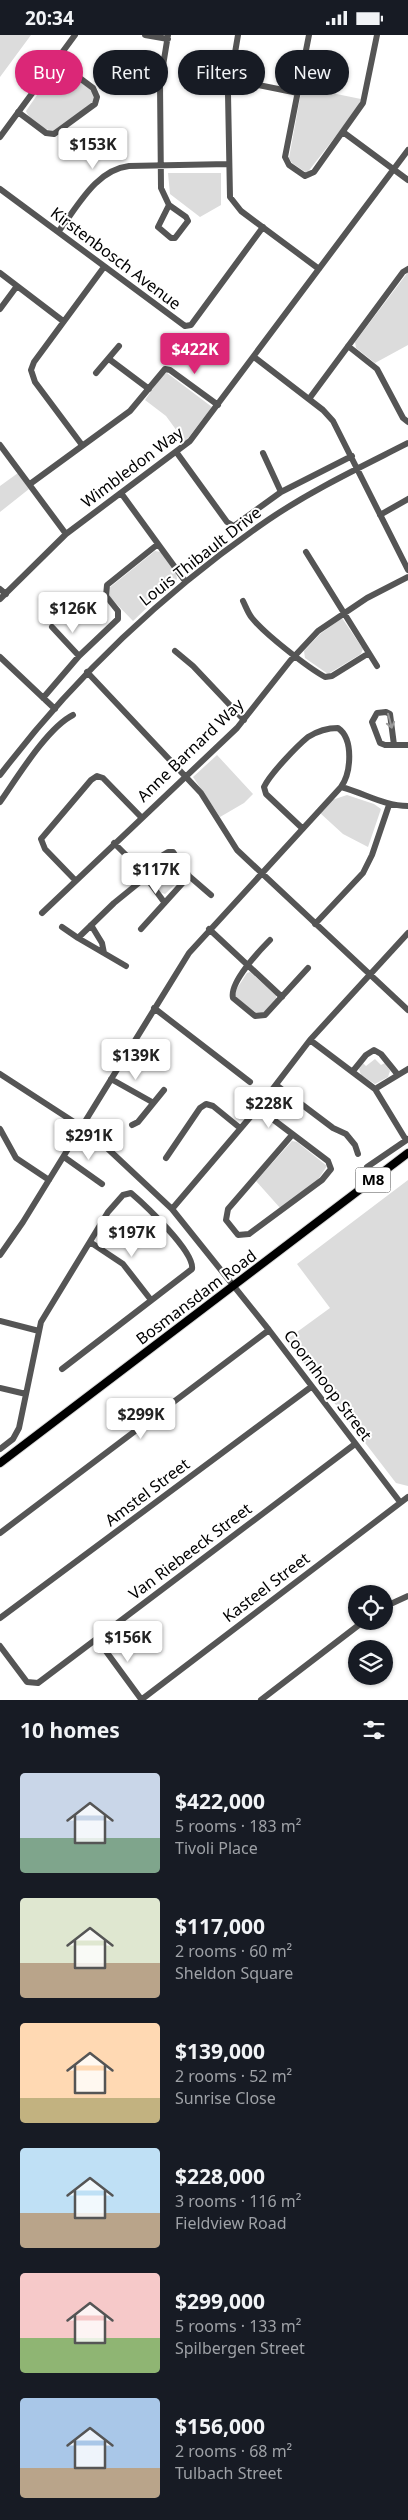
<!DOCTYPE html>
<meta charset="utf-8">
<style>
:root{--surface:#171b24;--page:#242831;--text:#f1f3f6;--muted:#9ea1a6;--accent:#db2777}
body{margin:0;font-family:"Noto Sans",sans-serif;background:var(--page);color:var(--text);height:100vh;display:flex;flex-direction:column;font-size:19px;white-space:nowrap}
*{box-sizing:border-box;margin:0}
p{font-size:16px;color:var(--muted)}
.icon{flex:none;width:28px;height:28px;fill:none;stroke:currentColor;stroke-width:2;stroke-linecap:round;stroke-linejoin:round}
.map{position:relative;height:1665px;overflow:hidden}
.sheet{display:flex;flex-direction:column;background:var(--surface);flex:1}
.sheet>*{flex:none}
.banner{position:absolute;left:15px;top:15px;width:379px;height:45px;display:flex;gap:10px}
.buttons{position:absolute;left:348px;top:1550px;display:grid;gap:10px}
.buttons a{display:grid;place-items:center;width:45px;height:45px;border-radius:50%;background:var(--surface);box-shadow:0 1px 4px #0004;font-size:25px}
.price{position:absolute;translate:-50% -42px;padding:0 11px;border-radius:5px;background:#fff;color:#222;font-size:16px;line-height:32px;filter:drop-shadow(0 1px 2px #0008)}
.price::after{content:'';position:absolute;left:50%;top:30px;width:15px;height:11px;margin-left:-8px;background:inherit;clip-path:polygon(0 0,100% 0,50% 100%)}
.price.active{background:var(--accent);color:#fff}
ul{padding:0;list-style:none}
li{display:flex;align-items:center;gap:15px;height:125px;padding:0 20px}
li span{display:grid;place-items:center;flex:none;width:140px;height:100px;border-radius:5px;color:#555}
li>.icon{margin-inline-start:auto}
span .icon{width:60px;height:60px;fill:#fffc;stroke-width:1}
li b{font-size:21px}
h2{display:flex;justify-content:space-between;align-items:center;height:60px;padding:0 20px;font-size:21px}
.chip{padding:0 18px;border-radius:22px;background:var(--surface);box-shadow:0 1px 4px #0004;font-size:18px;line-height:45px}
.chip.active{background:var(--accent);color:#fff}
.status{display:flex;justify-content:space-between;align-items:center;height:35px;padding:0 25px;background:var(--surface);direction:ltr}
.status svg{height:14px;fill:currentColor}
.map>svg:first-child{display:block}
</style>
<div class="status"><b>20:34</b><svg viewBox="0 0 49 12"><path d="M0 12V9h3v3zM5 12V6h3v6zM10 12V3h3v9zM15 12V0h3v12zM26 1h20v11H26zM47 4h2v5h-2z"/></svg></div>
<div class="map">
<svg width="408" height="1665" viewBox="0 0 408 1665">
<rect width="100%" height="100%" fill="#fff"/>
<!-- green -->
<path fill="#dcdcdc" d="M0 0H31L0 42Z
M58 34 65 35 92 56 94 59V66L55 96C45 96 29 85 26 76L53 37Z
M302 52 361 64 357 74 307 138 292 128 289 123Z
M168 138H221V170L200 182 170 159Z
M408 237V310L375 328 356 313 355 307Z
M167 338 212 372 185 407 166 381 145 365 163 339Z
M18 438 29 454 0 477V451Z
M155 516 161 517 176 538 177 544 133 586 108 560 109 553Z
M342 583 363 614 361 619 328 639 305 623 304 616 320 599Z
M217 720 253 759 244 768 220 782 193 742Z
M347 760 374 769 381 774 368 812 343 799 320 778 332 765Z
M167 820 174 821 185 840 165 859 159 857 147 836 149 831Z
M250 937 276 960V964L264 977 258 979 236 963 234 958 247 938Z
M375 1024 381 1030 385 1028 390 1036 388 1042 375 1049 361 1040 359 1034 363 1028 366 1031Z
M292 1106 297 1107 327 1131 317 1146 281 1174 256 1146Z
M408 1145V1451L396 1448 286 1305 330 1273 297 1229Z"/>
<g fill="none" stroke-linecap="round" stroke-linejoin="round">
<!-- major casing -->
<g stroke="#dbdbdb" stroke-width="10">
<path id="major" d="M0 1428 408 1118"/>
</g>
<!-- minor -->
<path stroke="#555" stroke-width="6" d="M145 0 168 4
M168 0 160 49 161 153 169 170 186 182 188 186 175 203H171L158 192 169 170
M238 0 228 59 230 162 241 176 319 234
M309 0 285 122 289 130 305 141 314 137 363 68 377 0
M304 26 331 31
M229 44 298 58
M18 77 46 98 54 99 95 69 97 62 93 53 57 26
M343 97 408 145
M0 102 75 0
M0 154 185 291 191 290 263 192
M58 197C77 173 95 135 129 131L229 129
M0 238 63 286
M0 274 17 251
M348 311 377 334 403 383 408 387
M254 322 323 375 333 386 408 535
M109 324 149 354
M96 338 119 311
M309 364 403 237 408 234
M0 410 66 499
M82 410 35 347 31 335 34 327 104 232
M177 418 227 487 234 491 281 457 352 421
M263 418 281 457
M30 449 130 376 165 334 170 335 218 370
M121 458 185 546
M380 480 408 464
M306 517 377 631
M0 554 6 559
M0 564 66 499 190 406 408 115
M243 566C246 572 248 578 252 583 265 599 307 632 325 642L332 641 369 618
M52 592 79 621
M175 616 193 631 244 685
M0 622 55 674
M87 637 201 758 237 815 408 975
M43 663 79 621 118 584V576L106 561 107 550 158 509
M394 710 390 679 386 677 377 678 372 687 380 708 385 710H408
M0 740C76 640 165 556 268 485 312 455 361 432 408 408
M0 767C17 743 47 693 73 680
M302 793 266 759 264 752C270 739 297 711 308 702 316 697 328 693 338 693 354 704 351 738 341 752
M114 808 140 834 164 867
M140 834 168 817H173L189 841 211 860
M75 845 45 814 41 804 91 745 97 741 103 743 141 782
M42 878 237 693 290 626 318 596 367 563 408 542
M315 889 363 838 372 820 389 770
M91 890 102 908 104 918
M62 892 78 903 126 931
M141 894 189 841
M209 894 282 962
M78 903 114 868 146 842
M270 905C259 916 229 948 233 963L255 981 265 980 308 933
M154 973 250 1047
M310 1005 375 1054 406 1105
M353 1036 366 1020 374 1015 381 1019 398 1040
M0 1039 91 1098 172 1174 269 1295 400 1467
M111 1044 152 1067
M276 1050 333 1093 346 1099 355 1110 358 1119
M375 1054 408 1034
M258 1073 328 1126 331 1134 322 1145 249 1199 238 1200 226 1185 228 1174 292 1100
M132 1090 138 1087 164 1055
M0 1094 16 1123 49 1145
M64 1122 102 1149
M166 1123 200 1073 206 1069 213 1071 240 1093
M367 1132 408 1104
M172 1174 258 1073 310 1005 408 898
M90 1207 123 1229 151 1265
M0 1220 23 1187 189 918 341 752C364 758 384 771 408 771
M0 1286 39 1296
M0 1353 26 1359
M0 1414 13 1404 19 1393 41 1287 108 1177 123 1160 131 1158C145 1170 195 1217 192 1234L62 1334
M0 1498 269 1295
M384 1572 408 1561
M0 1583 311 1352
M97 1604 141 1664
M0 1611 27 1647 38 1648 355 1409
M141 1665 408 1462
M261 1665 364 1586"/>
<!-- major -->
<use href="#major" stroke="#000" stroke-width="8"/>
</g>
<!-- one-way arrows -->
<defs><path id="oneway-shaft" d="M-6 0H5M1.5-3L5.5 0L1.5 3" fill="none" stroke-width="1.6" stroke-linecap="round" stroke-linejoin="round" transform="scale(1.25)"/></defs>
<use stroke="#999" href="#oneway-shaft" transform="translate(390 686) rotate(75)"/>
<g text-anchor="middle" stroke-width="4" stroke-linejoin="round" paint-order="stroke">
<!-- shield labels -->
<rect fill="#fff" stroke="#4c4c4c" stroke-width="1" x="355.5" y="1132.5" width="35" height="25" rx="4"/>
<g font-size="15" font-weight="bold" fill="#000">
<text x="373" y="1150">M8</text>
</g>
<!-- street labels -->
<g font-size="16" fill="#000" stroke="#fff">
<text transform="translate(116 223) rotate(37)" y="6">Kirstenbosch Avenue</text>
<text transform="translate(132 432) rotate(-37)" y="6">Wimbledon Way</text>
<text transform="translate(200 521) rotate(-38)" y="6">Louis Thibault Drive</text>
<text transform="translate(190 715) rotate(-44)" y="6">Anne Barnard Way</text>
<text transform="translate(196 1262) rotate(-37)" y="6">Bosmansdam Road</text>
<text transform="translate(328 1350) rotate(53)" y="6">Coornhoop Street</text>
<text transform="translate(147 1457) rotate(-37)" y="6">Amstel Street</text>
<text transform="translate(190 1516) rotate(-37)" y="6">Van Riebeeck Street</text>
<text transform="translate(266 1552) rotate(-37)" y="6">Kasteel Street</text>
</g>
</g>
</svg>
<div class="buttons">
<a><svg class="icon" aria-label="locate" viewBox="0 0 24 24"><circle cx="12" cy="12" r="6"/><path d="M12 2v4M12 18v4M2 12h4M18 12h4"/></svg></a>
<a><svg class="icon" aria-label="layers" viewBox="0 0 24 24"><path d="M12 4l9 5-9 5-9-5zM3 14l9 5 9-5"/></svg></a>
</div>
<b class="price" style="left:93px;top:135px">$153K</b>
<b class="price active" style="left:195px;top:340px">$422K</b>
<b class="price" style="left:73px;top:599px">$126K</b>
<b class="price" style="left:156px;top:860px">$117K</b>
<b class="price" style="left:136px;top:1046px">$139K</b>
<b class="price" style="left:269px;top:1094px">$228K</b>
<b class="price" style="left:89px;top:1126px">$291K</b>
<b class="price" style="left:132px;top:1223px">$197K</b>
<b class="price" style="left:141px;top:1405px">$299K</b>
<b class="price" style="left:128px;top:1628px">$156K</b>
<div class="banner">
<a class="chip active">Buy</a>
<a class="chip">Rent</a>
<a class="chip">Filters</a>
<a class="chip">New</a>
</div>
</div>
<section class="sheet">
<h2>10 homes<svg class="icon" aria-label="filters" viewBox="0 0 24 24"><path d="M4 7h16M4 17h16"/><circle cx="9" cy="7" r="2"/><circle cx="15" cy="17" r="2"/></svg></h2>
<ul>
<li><span style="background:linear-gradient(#c9d6e8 65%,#7fa58c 0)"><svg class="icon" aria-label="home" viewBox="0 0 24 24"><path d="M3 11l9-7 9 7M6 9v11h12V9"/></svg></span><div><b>$422,000</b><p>5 rooms · 183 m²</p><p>Tivoli Place</p></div></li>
<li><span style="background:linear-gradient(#dfe7d0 65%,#b9a48a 0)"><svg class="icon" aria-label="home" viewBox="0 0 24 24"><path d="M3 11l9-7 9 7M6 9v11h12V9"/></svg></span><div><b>$117,000</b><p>2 rooms · 60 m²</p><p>Sheldon Square</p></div></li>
<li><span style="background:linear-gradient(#ffd9b3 75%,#c2b280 0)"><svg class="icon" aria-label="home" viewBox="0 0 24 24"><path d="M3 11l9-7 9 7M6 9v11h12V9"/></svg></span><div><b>$139,000</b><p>2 rooms · 52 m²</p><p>Sunrise Close</p></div></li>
<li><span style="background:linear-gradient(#bfe0f5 65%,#b9a48a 0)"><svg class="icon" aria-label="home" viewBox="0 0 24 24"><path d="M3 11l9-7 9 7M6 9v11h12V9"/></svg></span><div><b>$228,000</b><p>3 rooms · 116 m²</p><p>Fieldview Road</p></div></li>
<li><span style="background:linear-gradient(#f6c9c9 65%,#8fb573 0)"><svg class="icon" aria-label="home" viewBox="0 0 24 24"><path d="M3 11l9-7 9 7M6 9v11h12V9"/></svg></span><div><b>$299,000</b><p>5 rooms · 133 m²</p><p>Spilbergen Street</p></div></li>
<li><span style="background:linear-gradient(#a9c7e8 70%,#b9a48a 0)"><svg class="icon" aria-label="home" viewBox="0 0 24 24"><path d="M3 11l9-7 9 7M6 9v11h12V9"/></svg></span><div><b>$156,000</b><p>2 rooms · 68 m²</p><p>Tulbach Street</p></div></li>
</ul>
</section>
